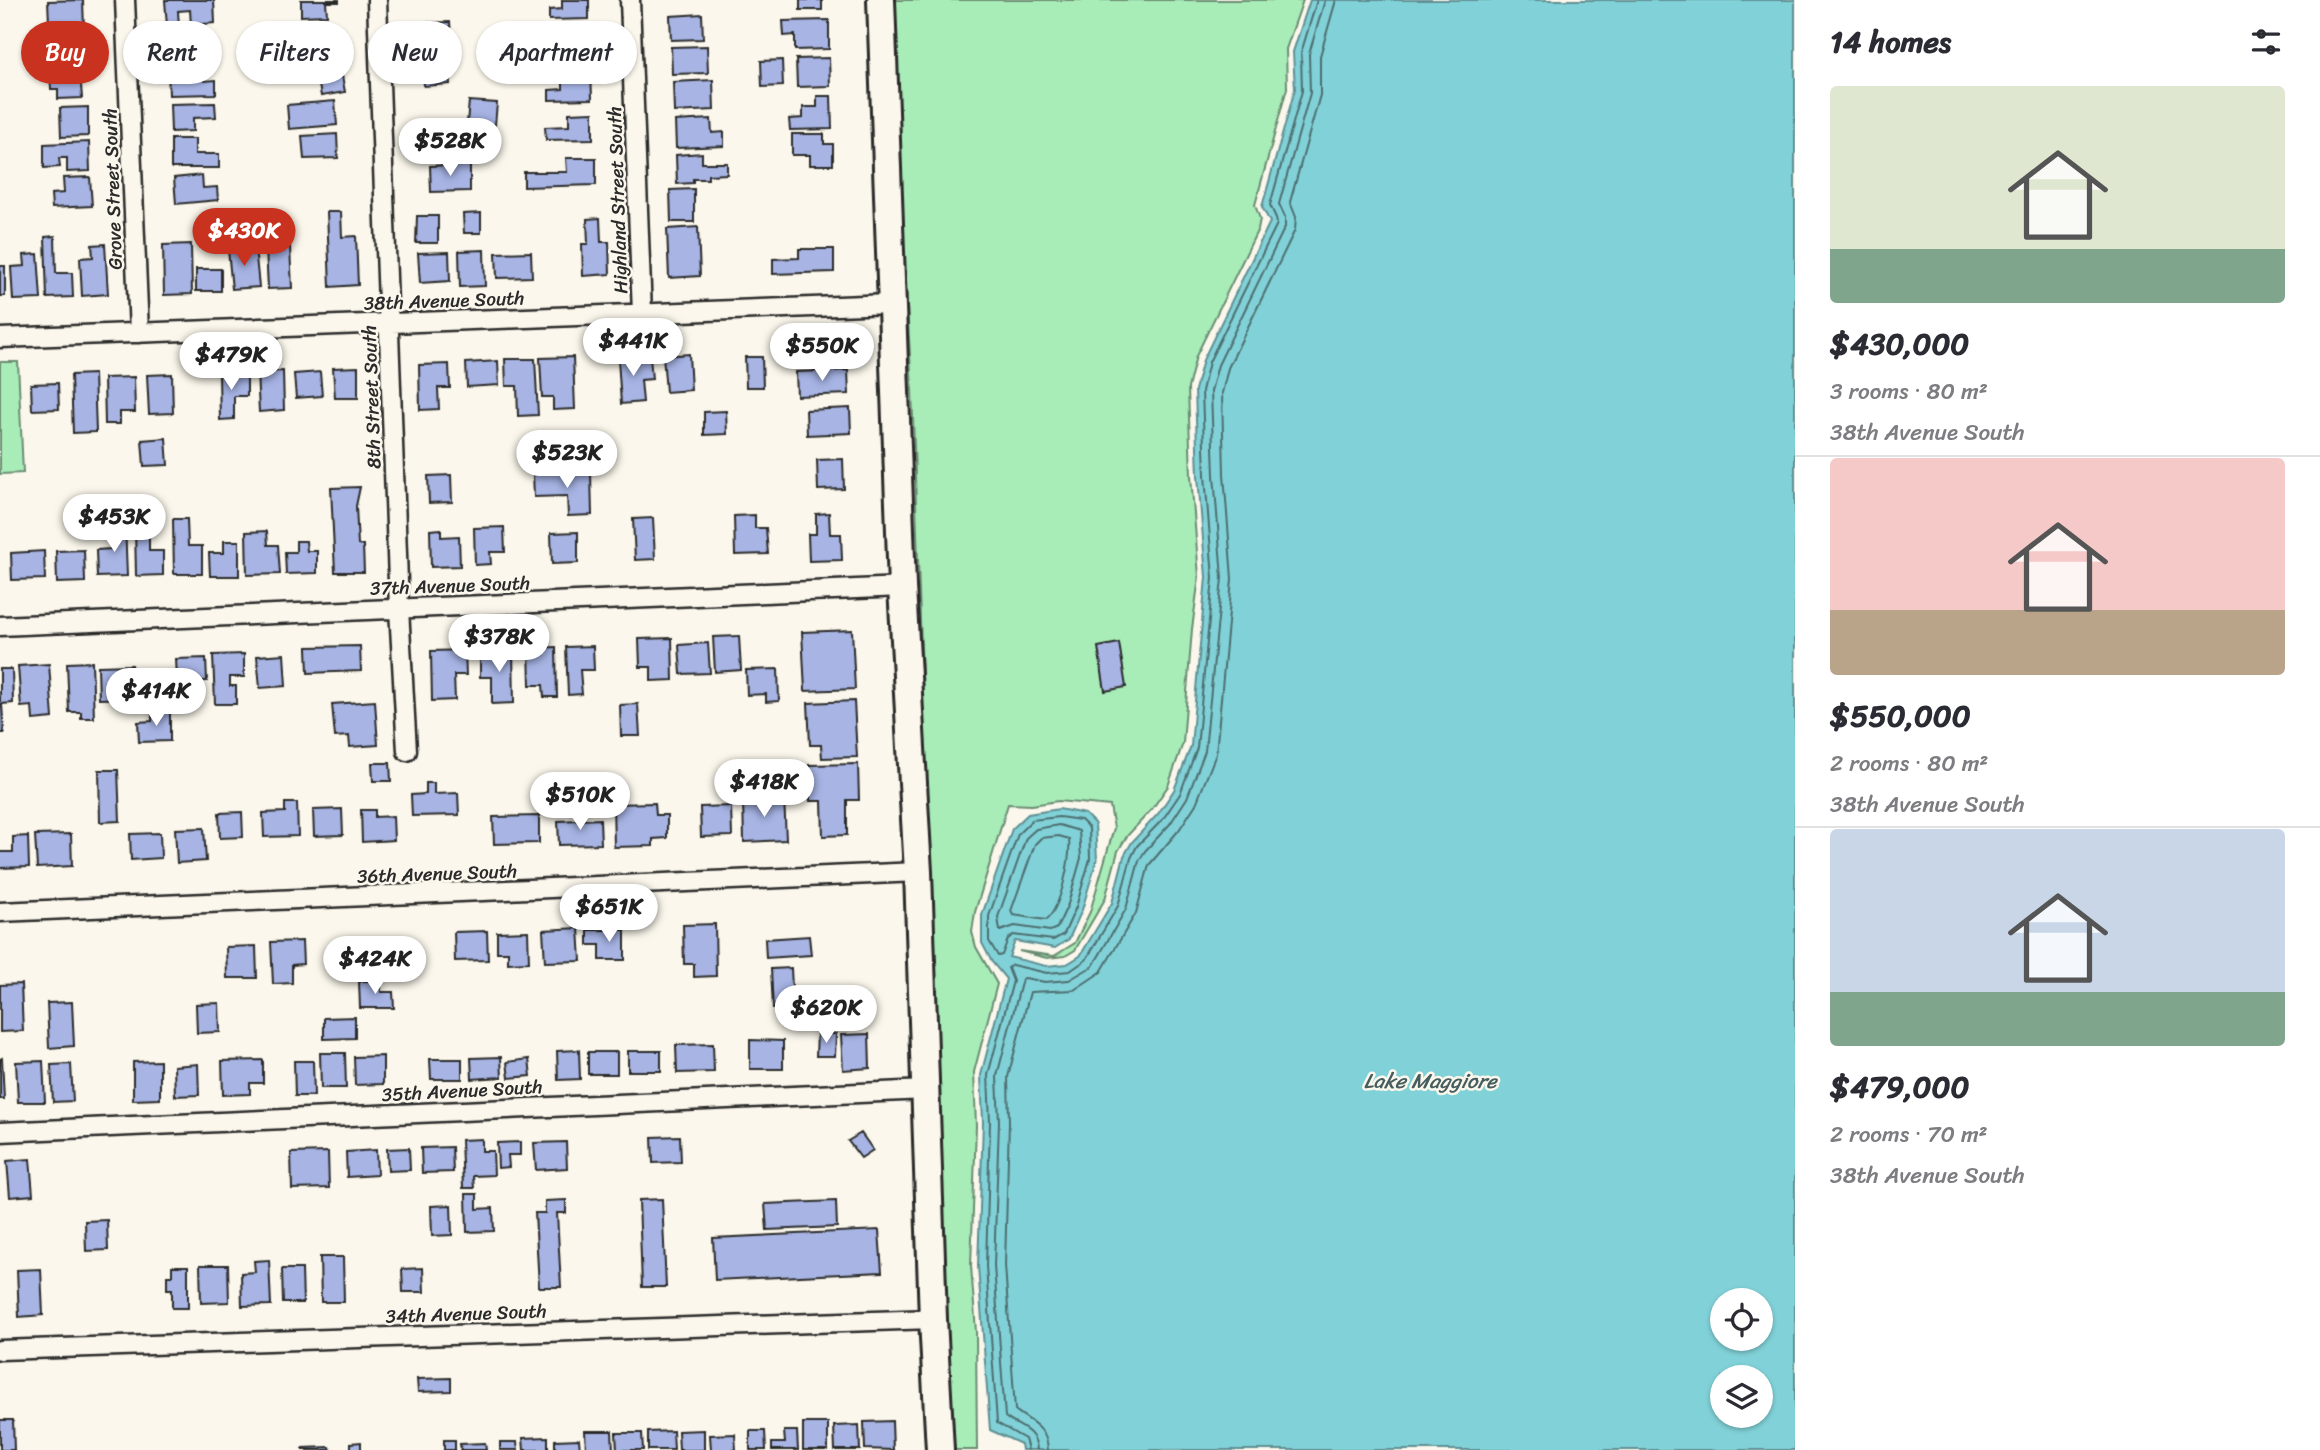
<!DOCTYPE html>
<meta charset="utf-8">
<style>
:root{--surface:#fff;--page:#f7f7f7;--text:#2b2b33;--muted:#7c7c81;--line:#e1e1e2;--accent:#c8321e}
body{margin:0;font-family:Sriracha,sans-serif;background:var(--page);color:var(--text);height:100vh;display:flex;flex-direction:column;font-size:26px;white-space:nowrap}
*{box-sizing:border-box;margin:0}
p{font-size:23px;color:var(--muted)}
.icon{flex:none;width:38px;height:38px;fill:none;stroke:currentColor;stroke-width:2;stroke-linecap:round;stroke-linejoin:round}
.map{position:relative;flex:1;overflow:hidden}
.side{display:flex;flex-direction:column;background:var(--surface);width:525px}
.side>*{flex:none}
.guide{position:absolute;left:21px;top:21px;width:665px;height:63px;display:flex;gap:14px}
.buttons{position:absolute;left:1710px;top:1288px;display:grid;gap:14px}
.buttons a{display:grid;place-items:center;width:63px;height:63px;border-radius:50%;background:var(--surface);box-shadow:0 2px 5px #0004;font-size:35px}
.price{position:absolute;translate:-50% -60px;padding:0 16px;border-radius:24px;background:#fff;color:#222;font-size:23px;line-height:46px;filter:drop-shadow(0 2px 4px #0008)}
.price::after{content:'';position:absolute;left:50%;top:42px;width:21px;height:16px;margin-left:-10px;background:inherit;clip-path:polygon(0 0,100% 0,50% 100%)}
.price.selected{background:var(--accent);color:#fff}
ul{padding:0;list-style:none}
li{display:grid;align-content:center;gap:14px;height:371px;padding:0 35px}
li+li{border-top:2px solid var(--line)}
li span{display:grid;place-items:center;height:217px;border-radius:7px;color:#555}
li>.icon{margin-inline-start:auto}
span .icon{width:126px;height:126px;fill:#fffc;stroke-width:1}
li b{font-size:30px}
h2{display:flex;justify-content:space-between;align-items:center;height:84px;padding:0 35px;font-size:30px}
.chip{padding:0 24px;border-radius:32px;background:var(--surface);box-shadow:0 2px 5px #0004;font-size:24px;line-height:63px}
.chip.selected{background:var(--accent);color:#fff}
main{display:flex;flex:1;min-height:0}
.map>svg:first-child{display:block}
</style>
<main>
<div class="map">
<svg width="1795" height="1450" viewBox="0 0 1795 1450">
<rect width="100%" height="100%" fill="#fbf7ec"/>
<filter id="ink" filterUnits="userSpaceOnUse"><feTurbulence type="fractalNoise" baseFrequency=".0143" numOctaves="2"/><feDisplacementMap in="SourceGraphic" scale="14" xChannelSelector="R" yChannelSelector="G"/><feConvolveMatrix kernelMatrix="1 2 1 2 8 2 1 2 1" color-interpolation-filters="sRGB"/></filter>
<g filter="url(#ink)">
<!-- green -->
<path fill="#a8edb8" stroke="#6a8c72" stroke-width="2" d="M889 0H1303L1286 49 1287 88 1255 205 1260 219 1258 229 1196 356 1188 388 1191 476 1199 577 1192 629 1183 743 1168 786 1152 809 1127 836 1118 851 1105 899 1075 950 1065 956 1047 958 1019 951 1054 956 1075 943 1090 912 1114 828 1110 806 1058 801 1032 805 1008 804 975 912 972 932 976 947 997 984 974 1072 976 1126 971 1266 976 1332 977 1450H949L912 389Z
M0 362H18L23 473 0 474Z"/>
<!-- water -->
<path fill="#81d2d8" stroke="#5f8f93" stroke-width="2" fill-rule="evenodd" d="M1310 0H1795V1450H1022L1021 1444 990 1430 978 1266 983 1122 981 1075 1006 979 992 962 982 943V915L1012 829 1028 814 1059 809 1085 814 1095 824 1097 859 1082 910 1069 939 1055 948 1015 941 1009 957 1046 966 1067 964 1080 956 1112 903 1124 856 1132 842 1158 814 1174 790 1191 746 1206 577 1198 476 1195 390 1203 360 1270 222 1262 207 1295 89 1293 52ZM1722 1300H1760V1339H1722ZM1722 1377H1760V1416H1722Z"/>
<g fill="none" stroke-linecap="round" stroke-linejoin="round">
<!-- shore -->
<path stroke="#4d6e70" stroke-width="2" d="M1059 817 1081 820 1089 828 1090 859 1076 907 1064 934 1053 940 1013 935 1008 939 1002 955 998 956 989 941V916L1018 834 1032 820Z
M1059 825 1079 831 1081 858 1068 904 1057 928 1050 931 1015 926 1000 931 998 917 1026 838 1036 829Z
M1059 836 1069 839C1071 858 1061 908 1046 920L1013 915 1011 911 1035 844 1041 838Z
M1028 1450 1025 1439 997 1423 986 1266 990 1122 988 1075 1013 981 1008 968 1012 965 1047 973 1070 971 1086 960 1118 906 1131 858 1137 846 1163 819 1180 794 1197 748 1213 578 1205 475 1202 391 1209 362 1277 224 1276 218 1270 205 1302 91 1301 53 1317 0
M1037 1450C1036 1429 1019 1428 1005 1417L994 1266 999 1122 997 1076 1022 979 1025 978 1045 982 1069 980 1093 966 1126 909 1139 861 1145 851 1170 824 1187 798 1205 751 1222 578 1214 475 1211 391 1218 365 1285 227V217L1279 204 1310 93 1309 54 1325 0
M1048 1450C1047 1426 1031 1423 1015 1410L1005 1265 1009 1122 1008 1077 1030 992 1074 990 1101 972 1136 913 1149 865 1179 830 1196 804 1216 754 1232 579 1224 474 1222 393 1228 368 1295 230 1296 217 1290 202 1320 95V56L1336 0"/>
</g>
<!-- building -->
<path fill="#a7b4e4" stroke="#2b2b2b" stroke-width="2" d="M83 0 84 29H73V43L50 44 48 1Z
M165 0H214L215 23 191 25 190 10 178 11 179 26H167Z
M301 0H339V2H326L327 15 301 16Z
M562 0H589V19L549 20V10L562 9Z
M800 0H822V10H800Z
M702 14 703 39 671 40 670 16Z
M829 20V49L795 50V35L784 36 783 21Z
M450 22 452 46 418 48 417 23Z
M589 28 590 56H562V43H534V30Z
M170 45 202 46V62L170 61Z
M707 46 708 73 672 74 671 47Z
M86 52 87 71 80 72 82 98 58 99V89H51L49 54Z
M829 58 830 86 797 87 796 59Z
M448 60 450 84 424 86 422 62Z
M782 60 783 86 762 87 761 61Z
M203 67 204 81 216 80V94L169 95 168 68Z
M591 67 592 99 549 100V90L563 89V68Z
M341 70 345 92 321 96 317 74Z
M713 80 714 110 674 112 673 82Z
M817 96H831L832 129 790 130 789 119 803 118V107H817Z
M335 101 337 125 289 129 287 105Z
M469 101 497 103 495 125 467 123Z
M215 103 216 117 193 118V131L171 132 170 104Z
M88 107V136L61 137 60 108Z
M593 112V139L546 140 545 127 569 126V113Z
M711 119 712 133 724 132V146L676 148 675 121Z
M337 134 338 158 304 159 302 136Z
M792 134H824V144H833V165H810V155H792Z
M171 139H195V154H219V168H171Z
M89 142 90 171 67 172V158H59L60 167 44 168V144Z
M702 153V163H727V174L708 175V179H693V183L677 184 676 155Z
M566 158H596V185L524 187V172H567Z
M470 164V191L431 192 430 166Z
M202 175 203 188 217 187 218 200 176 204 174 178Z
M90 177 92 206 52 208 51 194 64 193 63 178Z
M694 189V222H671L670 190Z
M327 212H341L342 237 356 236 358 285 330 287Z
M481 213V233H464L463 214Z
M417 216H438V243H416Z
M600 218 601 242H609L610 274 583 276 582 244H588L587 219Z
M698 227 700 276 669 278 667 229Z
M55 236 56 273H72L73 297 47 298 45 237Z
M105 244 108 294 82 296 80 258 93 257 92 245Z
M191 244 192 294 164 295 163 245Z
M255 247 259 287 232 289 228 250Z
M290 247 292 288 268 289 266 248Z
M799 249H834V272L773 274V259L799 258Z
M484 250 485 286 460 287 459 251Z
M449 252 450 281 420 283 418 253Z
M531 252 532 277 497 278 496 253Z
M38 254 41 299 13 300 11 267 25 266 24 255Z
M0 266H5V296H0Z
M196 269H221V291H196Z
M834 334 835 361 796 362 795 335Z
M689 354 691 390 666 392 663 356Z
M573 357 575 409 553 410V397H542L540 358Z
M650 357 652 379 641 380 643 402 621 404 618 359Z
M745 357H762L763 387H746Z
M505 359H535L538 415 518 416 517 386H506Z
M498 361 499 385 467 387 466 363Z
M449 364 450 388H438L439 409 420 410 419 365Z
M358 367V398H335L333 368Z
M848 370 849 394 797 396 796 372Z
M283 371 284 410 259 412 257 372Z
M247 372V396H234V419L220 420 219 373Z
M320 372 322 396 296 398 294 374Z
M94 374 96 432 73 433 71 375Z
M172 374 173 413 149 414 147 375Z
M134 377 135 412H120V424H105L104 378Z
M58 383 59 409 32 410 31 384Z
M850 408 851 433 807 435 806 410Z
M726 411 727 434 704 435V412Z
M166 438 168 465 144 466 142 440Z
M843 459 844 489 818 490 817 460Z
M591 472 592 515 568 516 567 496 534 497 533 473Z
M451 475 452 502 429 503 428 476Z
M360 487 356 506 358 545H363L364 572H335L331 488Z
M829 513 830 534H841L842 560 809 561 808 534H816V514Z
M755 515V528H766L768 554 735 555 734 516Z
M653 518 655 559 635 560 633 519Z
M173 519H187L188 546H202V574H174Z
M110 522H125L127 576 97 577 96 550 111 549Z
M149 526V551H163V575L136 576 135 527Z
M504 527 505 552H490L491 564 475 565 474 528Z
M441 529V537L459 536 460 566 431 567 430 530Z
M267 531 268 545H278L280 574 247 575 246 532Z
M578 532V563L552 564 551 533Z
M224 541H239V576H210L209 553H224Z
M296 541H306L307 551H317V573L286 574 285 552H296Z
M84 550 85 582 57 583 56 551Z
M44 551 45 579 12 580 11 553Z
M852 630 855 689 805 691 802 632Z
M739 636 741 670 715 672 713 637Z
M672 638 673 680 651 681V667H640L639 639Z
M708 643 710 673 681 674 679 645Z
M1119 643 1126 687 1105 691 1098 647Z
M360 646 361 671 308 673 307 647Z
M593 646 594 670H580L582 694 568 695 566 647Z
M556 647 557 697H544L543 685H530L529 648Z
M465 650 466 675H454L455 700 432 701 431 651Z
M513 650 514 703 492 704V677H480V651Z
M244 654V677H230V686H236V704H215L213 655Z
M284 654 286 686 260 688 257 656Z
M206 658 207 681H195L196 690H182L181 679H177L176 659Z
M92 662 94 718H81V712H69L67 663Z
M49 664 53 718 33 720 32 706 21 707 18 666Z
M132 665 133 698 99 699 98 666Z
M0 669H12L13 703 2 704 4 733H0Z
M778 669 779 701 766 702V694L747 695 746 670Z
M375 701 378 745 350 747 349 736 335 737 332 704Z
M854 701 857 757 822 758 821 745H810L808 703Z
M638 704 640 736H621L620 705Z
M170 710V741L139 742 138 722 152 721V711Z
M372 763H390L391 781H373Z
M858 764 859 800H847V835L823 836 822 801H810L809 765Z
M99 770H118L120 821 100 822Z
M426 783H434V794L458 793 459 815 412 816 411 795 426 794Z
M784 796 786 840 744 842 743 798Z
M285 803H297L298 836 264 837 263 813 285 812Z
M655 803 656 815H667V838L653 839V846L614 847 613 804Z
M731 806 732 836 701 837 700 807Z
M342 809 343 835 314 836 313 810Z
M361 810H375V817L393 816 394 840 362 842Z
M242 812 243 837 220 838 219 813Z
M539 816V843L494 844 493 817Z
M600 819 601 844 559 845 558 821Z
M204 828 206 861 177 863 175 829Z
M160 833 161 858 131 860 130 834Z
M71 834 72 866 37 868 35 835Z
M28 836 29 867 0 868V852H13V837Z
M715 924 716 976 694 977V964H684L683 925Z
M579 928 581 961 545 962 543 930Z
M588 930H625V960H600V945H588Z
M487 931 488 960 455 961 454 932Z
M528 931 529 962 508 963V952H497V932Z
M809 936 811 955 766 958 765 939Z
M302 941 303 964 292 965V983L273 984 271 942Z
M256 946 257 978H227L226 947Z
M791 968 793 1008 773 1009 771 969Z
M359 981H381V992H393L394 1008H360Z
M21 984 23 1031 0 1032V985Z
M72 1002 74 1046 49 1048 47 1003Z
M219 1003 220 1032 197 1033 196 1004Z
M355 1017V1038L324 1039V1018Z
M817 1033 836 1034 835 1056H816Z
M869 1034 870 1068 843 1070 841 1035Z
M750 1040 783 1041V1069H750Z
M713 1044 714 1072 677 1073 676 1045Z
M579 1050 580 1079 558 1080 557 1051Z
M628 1051H661V1071H628Z
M588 1052H617V1074H588Z
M320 1053H345L346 1088H321Z
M383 1056V1084L355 1085 354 1057Z
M501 1057 502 1077 472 1079 471 1058Z
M2 1058 4 1099H0V1059Z
M430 1059H462V1079H431Z
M529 1059 531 1076 509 1078 507 1062Z
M263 1060V1083H250V1094L223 1095 222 1061Z
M43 1061 45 1102H18L16 1062Z
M160 1061V1099L133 1100V1062Z
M294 1061H313L314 1096H295Z
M71 1064 73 1101 53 1102 51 1065Z
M198 1064 199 1095 175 1096 174 1066Z
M861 1133 873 1150 861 1158 848 1141Z
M680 1136 681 1162 653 1163 652 1137Z
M482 1139V1151H493L494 1175 473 1176 474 1188H463L461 1140Z
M520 1142V1155H508L509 1167 498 1168 497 1143Z
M566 1142 567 1168 536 1170 534 1143Z
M452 1147 453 1172 422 1173 421 1148Z
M409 1148 410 1170 388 1171 387 1149Z
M376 1150 377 1175 347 1177 346 1152Z
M328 1152 329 1188 292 1189 291 1153Z
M30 1159 33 1195 10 1197 7 1161Z
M466 1194H477V1209L493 1208 494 1231 467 1232Z
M662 1199 666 1287H642L639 1200Z
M566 1200V1213H557L561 1287H539L535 1213H545V1201Z
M836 1201 837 1227 767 1230 765 1204Z
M451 1205 452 1235 432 1236 431 1206Z
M107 1220 108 1250 86 1251 85 1221Z
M879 1230 882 1272 715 1280 713 1238Z
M320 1257H343L344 1302H321Z
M269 1260 271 1305 242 1306 241 1273 255 1272 254 1261Z
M200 1265H228L229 1302 201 1303Z
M172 1266H188V1308H172V1289H167V1276H172Z
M423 1268 424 1292H403L402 1269Z
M41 1269 43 1315 19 1317 17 1270Z
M282 1269H302L303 1303H283Z
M451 1378V1391L418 1392 417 1379Z
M0 1420H13L14 1450H0Z
M892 1421 893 1450 865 1449 864 1422Z
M803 1423H828V1450H803Z
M859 1425 860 1450H835L834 1426Z
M704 1430V1450H679L678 1431Z
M585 1431H612L613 1450H586Z
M673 1431 674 1450H648V1432Z
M750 1431H765L766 1450H750Z
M784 1431H797L798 1450H772V1443H785Z
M616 1433H642L643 1450H617Z
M735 1434 736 1450H711L710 1435Z
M548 1437V1450H524L523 1438Z
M579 1439 580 1450H555V1440Z
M444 1440H455V1450H444Z
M361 1442V1450H351V1443Z
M500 1442H517L518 1450H500Z
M485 1443 486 1450H461L460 1444Z
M330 1447 331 1450H303V1448Z"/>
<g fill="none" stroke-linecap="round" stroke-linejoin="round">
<!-- minor casing -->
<g stroke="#2b2b2b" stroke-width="23">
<path id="minor" d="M125 0 139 333
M377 0 399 609 407 751
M630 0 642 314
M0 338 890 304
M0 626 902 587
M0 912 918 872
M0 1132 926 1090
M0 1350 933 1319"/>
</g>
<!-- secondary casing -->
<g stroke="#2b2b2b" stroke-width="32">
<path id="secondary" d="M881 0 902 587 918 872 933 1319 940 1450"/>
</g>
<!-- minor -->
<use href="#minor" stroke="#fbf7ec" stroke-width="18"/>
<!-- secondary -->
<use href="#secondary" stroke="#fbf7ec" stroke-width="26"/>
</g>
</g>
<g text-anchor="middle" stroke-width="5" stroke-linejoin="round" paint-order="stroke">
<!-- street labels -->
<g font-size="19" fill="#2b2b2b" stroke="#fbf7ec">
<text transform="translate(112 189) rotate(-92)" y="7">Grove Street South</text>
<text transform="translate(617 200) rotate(-92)" y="7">Highland Street South</text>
<text transform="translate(444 300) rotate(-2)" y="7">38th Avenue South</text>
<text transform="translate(371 397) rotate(-92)" y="7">8th Street South</text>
<text transform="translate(450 585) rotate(-2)" y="7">37th Avenue South</text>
<text transform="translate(437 873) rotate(-2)" y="7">36th Avenue South</text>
<text transform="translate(462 1090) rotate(-3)" y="7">35th Avenue South</text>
<text transform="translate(466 1313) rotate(-2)" y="7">34th Avenue South</text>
</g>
<!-- water labels -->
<g font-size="21" font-style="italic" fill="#455d5f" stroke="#fbf7ec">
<text x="1430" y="1088">Lake Maggiore</text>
</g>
</g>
</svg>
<div class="buttons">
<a><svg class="icon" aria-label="locate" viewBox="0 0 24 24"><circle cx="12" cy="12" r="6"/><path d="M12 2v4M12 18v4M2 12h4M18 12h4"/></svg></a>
<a><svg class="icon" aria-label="layers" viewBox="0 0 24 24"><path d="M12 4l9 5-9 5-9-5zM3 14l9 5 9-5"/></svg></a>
</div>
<b class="price" style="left:450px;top:178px">$528K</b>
<b class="price selected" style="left:244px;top:268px">$430K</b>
<b class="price" style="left:633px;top:378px">$441K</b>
<b class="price" style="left:822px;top:383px">$550K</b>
<b class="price" style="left:231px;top:392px">$479K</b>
<b class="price" style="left:567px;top:490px">$523K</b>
<b class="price" style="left:114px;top:554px">$453K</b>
<b class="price" style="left:499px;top:674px">$378K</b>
<b class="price" style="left:156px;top:728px">$414K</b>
<b class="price" style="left:764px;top:819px">$418K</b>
<b class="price" style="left:580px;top:832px">$510K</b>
<b class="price" style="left:609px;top:944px">$651K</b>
<b class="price" style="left:375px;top:996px">$424K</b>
<b class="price" style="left:826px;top:1045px">$620K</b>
<div class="guide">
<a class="chip selected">Buy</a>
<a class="chip">Rent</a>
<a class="chip">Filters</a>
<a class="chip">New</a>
<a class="chip">Apartment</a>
</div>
</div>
<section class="side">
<h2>14 homes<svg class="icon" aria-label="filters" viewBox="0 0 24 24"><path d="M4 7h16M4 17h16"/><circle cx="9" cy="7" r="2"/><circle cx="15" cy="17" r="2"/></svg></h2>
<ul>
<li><span style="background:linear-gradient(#dfe7d0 75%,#7fa58c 0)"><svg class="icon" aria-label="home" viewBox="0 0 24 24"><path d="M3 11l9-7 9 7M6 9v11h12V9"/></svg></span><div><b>$430,000</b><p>3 rooms · 80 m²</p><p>38th Avenue South</p></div></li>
<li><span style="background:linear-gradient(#f6c9c9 70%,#b9a48a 0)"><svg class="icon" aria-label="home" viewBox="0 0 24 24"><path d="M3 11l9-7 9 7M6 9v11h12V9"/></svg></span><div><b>$550,000</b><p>2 rooms · 80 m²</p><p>38th Avenue South</p></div></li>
<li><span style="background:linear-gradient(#c9d6e8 75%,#7fa58c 0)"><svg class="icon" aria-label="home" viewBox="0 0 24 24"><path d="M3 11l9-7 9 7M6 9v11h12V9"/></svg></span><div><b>$479,000</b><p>2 rooms · 70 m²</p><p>38th Avenue South</p></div></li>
</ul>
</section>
</main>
